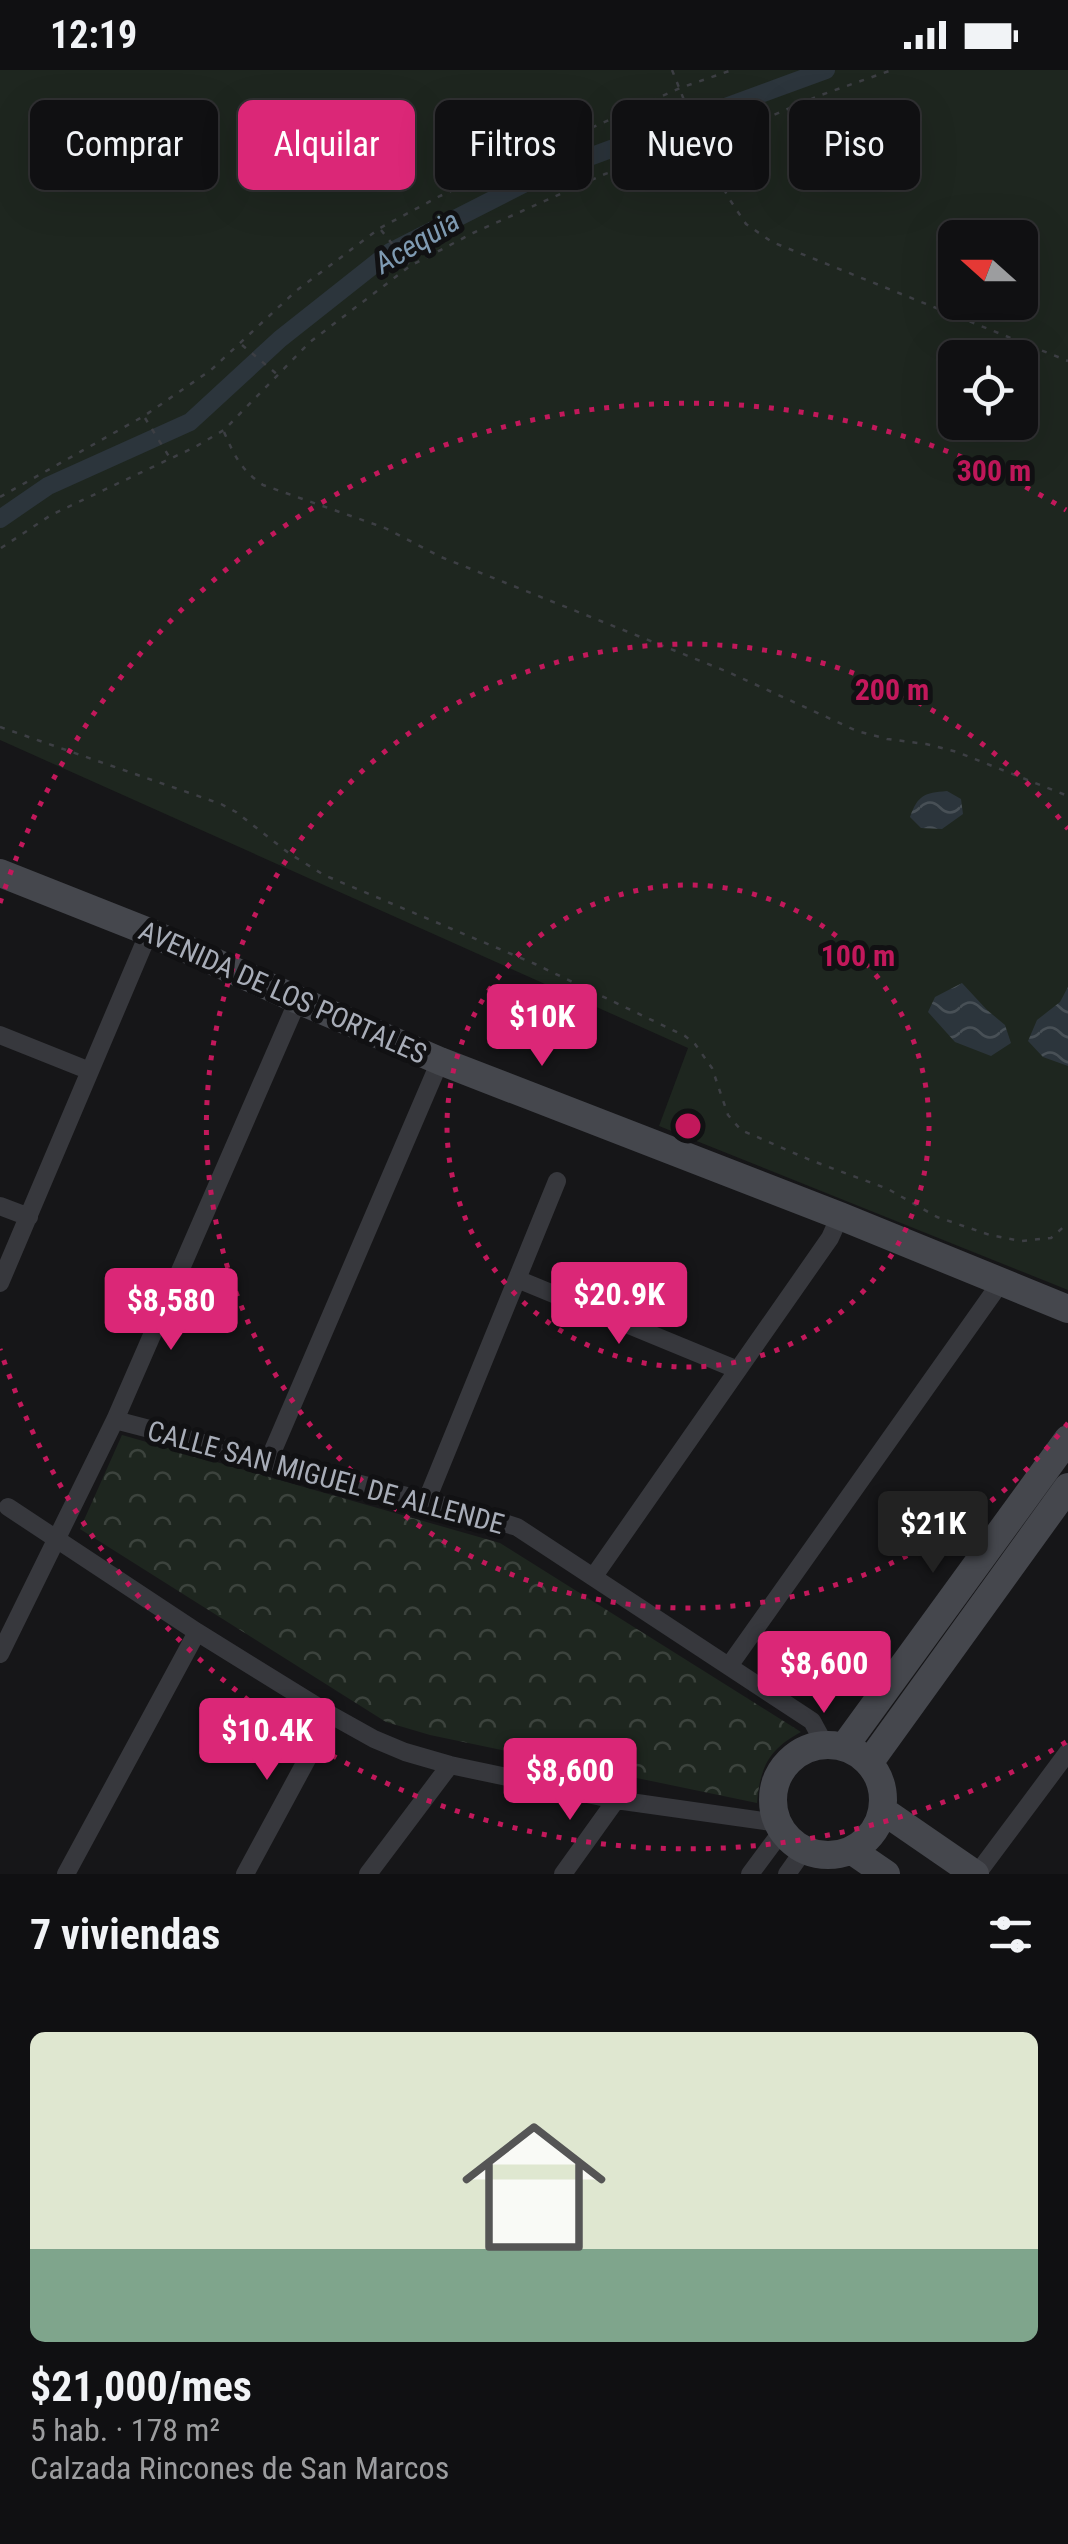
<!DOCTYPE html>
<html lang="es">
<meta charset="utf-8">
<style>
:root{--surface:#101012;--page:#1e1e20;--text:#f1f3f6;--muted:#9c9d9f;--line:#303032;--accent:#db2777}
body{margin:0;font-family:"Roboto Condensed",sans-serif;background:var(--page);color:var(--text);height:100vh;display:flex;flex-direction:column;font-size:38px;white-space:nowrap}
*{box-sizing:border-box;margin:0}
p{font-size:32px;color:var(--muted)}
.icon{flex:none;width:55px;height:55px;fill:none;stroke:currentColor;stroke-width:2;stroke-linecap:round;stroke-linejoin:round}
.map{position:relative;height:1804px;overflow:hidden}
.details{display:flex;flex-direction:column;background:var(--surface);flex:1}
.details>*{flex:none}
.guide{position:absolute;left:30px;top:30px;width:1010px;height:90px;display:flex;gap:20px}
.needle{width:65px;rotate:291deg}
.fabs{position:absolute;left:938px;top:150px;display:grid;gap:20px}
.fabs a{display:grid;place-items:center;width:100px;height:100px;border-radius:15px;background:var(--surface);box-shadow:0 10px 40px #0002,0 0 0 2px var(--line);font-size:50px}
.price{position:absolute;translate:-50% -85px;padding:0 22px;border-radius:10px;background:var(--accent);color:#fff;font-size:32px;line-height:65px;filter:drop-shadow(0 2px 5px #0008)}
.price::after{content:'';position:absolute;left:50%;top:60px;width:30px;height:22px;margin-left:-15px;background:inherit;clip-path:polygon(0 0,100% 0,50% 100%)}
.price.on{background:#222;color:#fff}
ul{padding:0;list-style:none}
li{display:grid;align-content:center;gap:20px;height:530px;padding:0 30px}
li span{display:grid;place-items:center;height:310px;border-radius:15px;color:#555}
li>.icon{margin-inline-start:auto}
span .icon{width:180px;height:180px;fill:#fffc;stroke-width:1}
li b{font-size:42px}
h2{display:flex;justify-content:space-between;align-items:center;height:120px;padding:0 30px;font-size:42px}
.pill{padding:0 35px;border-radius:15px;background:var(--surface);box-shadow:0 10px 40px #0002,0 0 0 2px var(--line);font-size:35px;line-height:90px}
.pill.on{background:var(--accent);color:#fff}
.status{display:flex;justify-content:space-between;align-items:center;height:70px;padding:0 50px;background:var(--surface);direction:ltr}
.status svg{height:28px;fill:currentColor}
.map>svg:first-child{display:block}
</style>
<div class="status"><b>12:19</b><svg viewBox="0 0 49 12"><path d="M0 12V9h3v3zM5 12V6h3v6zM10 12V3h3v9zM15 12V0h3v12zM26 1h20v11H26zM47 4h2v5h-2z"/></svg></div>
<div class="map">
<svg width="1068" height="1804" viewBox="0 0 1068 1804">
<defs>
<pattern id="park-crowns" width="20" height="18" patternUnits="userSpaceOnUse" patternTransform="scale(2.5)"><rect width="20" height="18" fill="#1e261f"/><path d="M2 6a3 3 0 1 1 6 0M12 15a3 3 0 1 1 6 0" fill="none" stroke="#3c433d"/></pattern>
<pattern id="water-waves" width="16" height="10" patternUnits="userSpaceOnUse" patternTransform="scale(2.5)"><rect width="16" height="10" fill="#2c353c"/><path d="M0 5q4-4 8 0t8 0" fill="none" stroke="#485056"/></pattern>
</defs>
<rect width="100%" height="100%" fill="#161618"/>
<!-- grass -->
<path fill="#1e261f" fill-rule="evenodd" d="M0 0H1068V1220L659 1056 688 978 0 670ZM955 168H1020V232H955ZM955 288H1020V352H955Z"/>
<!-- park -->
<path fill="url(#park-crowns)" d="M122 1365 500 1473 801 1662C769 1679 760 1697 757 1733L430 1665 386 1652 80 1459Z"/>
<!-- water -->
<path fill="url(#water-waves)" d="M947 721 961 729 963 744 942 759 921 758 910 747C918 725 924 723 947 721Z
M962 913 987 940 1005 955 1011 973 991 986 955 972 928 942 935 927Z
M1068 917V996L1043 987 1028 971 1037 950 1060 932Z"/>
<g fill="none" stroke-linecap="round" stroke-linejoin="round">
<!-- canal -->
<path stroke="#2c353c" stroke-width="18" d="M0 449 48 416 190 352 280 269 390 182 543 104 826 0"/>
<!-- path -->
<path stroke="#3d3f44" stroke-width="2.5" stroke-dasharray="5 8" stroke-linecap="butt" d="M672 0 702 75 728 127 746 154 772 172 1068 291
M644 36 663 84
M381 160 410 196
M242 275 278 305
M145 348 170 388
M224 362C234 385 241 400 263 415L385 458 441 487 728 602 857 661 887 669 926 674 957 682 1068 726
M0 427 144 346 211 300 296 221 380 158 440 126 680 18 732 0
M1 478 51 445 195 377 224 360 310 272 410 196 473 163 605 104 702 75 821 25 892 0
M0 657 221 734 236 742 290 784 324 805 535 894 685 966 695 974 712 998 728 1045 741 1060 810 1090 888 1119 937 1147 990 1165 1021 1171 1051 1168 1068 1153"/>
<!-- street -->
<path stroke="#37383d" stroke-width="18" d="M0 965 90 1001
M0 1136 29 1147
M517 1209 738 1300
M0 1213 149 862
M115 1350 472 1443 517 1457 812 1651 825 1675
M268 1392 440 991
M426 1432 557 1111
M8 1437 197 1562 331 1645 374 1669 405 1682 450 1695 616 1730 778 1753
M594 1506 830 1168 840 1146
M0 1584 115 1350 298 930
M729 1596 1001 1212
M66 1804 197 1562
M245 1804 331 1645
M368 1804 450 1695
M563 1804 616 1730
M750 1804 782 1761
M787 1804 804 1780
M977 1804 1068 1682"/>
<!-- secondary -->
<path stroke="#45474d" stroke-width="28" d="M0 803 149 862 298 930 440 991 840 1146 1068 1239
M773 1730a55 55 0 1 1 110 0a55 55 0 1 1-110 0Z
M844 1677 1068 1369
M869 1693 1068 1417
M882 1740 975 1804
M851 1780 886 1804"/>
</g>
<!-- distance rings -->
<g fill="none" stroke="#c2185b" stroke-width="5" stroke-dasharray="5 10">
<circle cx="688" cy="1056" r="241"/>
<path d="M1068 1353A482 482 0 1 1 1068 759"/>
<path d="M1066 1672A723 723 0 0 1 0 1279M0 833A723 723 0 0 1 1066 440"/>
</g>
<g text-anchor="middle" stroke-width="10" stroke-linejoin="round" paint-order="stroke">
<!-- street labels -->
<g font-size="28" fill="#a8adb8" stroke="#111113">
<text transform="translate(283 922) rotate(24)" y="10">AVENIDA DE LOS PORTALES</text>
<text transform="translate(326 1407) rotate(15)" y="10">CALLE SAN MIGUEL DE ALLENDE</text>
</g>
<!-- water labels -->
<g font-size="30" font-style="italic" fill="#7f9bb3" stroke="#111113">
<text transform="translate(417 172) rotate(-31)" y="10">Acequia</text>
</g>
</g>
<circle cx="688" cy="1056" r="15" fill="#c2185b" stroke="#111113" stroke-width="5"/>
<g font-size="30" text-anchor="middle" font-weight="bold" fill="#c2185b" stroke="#111113" stroke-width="10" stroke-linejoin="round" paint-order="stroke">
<text x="994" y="411">300 m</text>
<text x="892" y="630">200 m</text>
<text x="858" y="896">100 m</text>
</g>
</svg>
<div class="fabs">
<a><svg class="needle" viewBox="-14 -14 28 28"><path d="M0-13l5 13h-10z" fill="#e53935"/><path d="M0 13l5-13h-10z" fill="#9c9d9f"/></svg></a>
<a><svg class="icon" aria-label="locate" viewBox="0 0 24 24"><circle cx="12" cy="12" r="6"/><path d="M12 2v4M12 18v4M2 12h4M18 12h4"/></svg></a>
</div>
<b class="price" style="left:542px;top:999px">$10K</b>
<b class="price" style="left:619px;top:1277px">$20.9K</b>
<b class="price" style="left:171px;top:1283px">$8,580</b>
<b class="price on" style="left:933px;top:1506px">$21K</b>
<b class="price" style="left:824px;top:1646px">$8,600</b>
<b class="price" style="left:267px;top:1713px">$10.4K</b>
<b class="price" style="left:570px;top:1753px">$8,600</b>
<div class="guide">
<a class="pill">Comprar</a>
<a class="pill on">Alquilar</a>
<a class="pill">Filtros</a>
<a class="pill">Nuevo</a>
<a class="pill">Piso</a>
</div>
</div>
<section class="details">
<h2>7 viviendas<svg class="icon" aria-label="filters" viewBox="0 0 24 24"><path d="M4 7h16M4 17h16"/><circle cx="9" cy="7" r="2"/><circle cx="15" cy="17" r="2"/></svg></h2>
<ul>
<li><span style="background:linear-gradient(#dfe7d0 70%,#7fa58c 0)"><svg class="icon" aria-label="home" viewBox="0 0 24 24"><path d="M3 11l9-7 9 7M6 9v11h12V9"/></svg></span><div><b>$21,000/mes</b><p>5 hab. · 178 m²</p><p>Calzada Rincones de San Marcos</p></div></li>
</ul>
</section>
